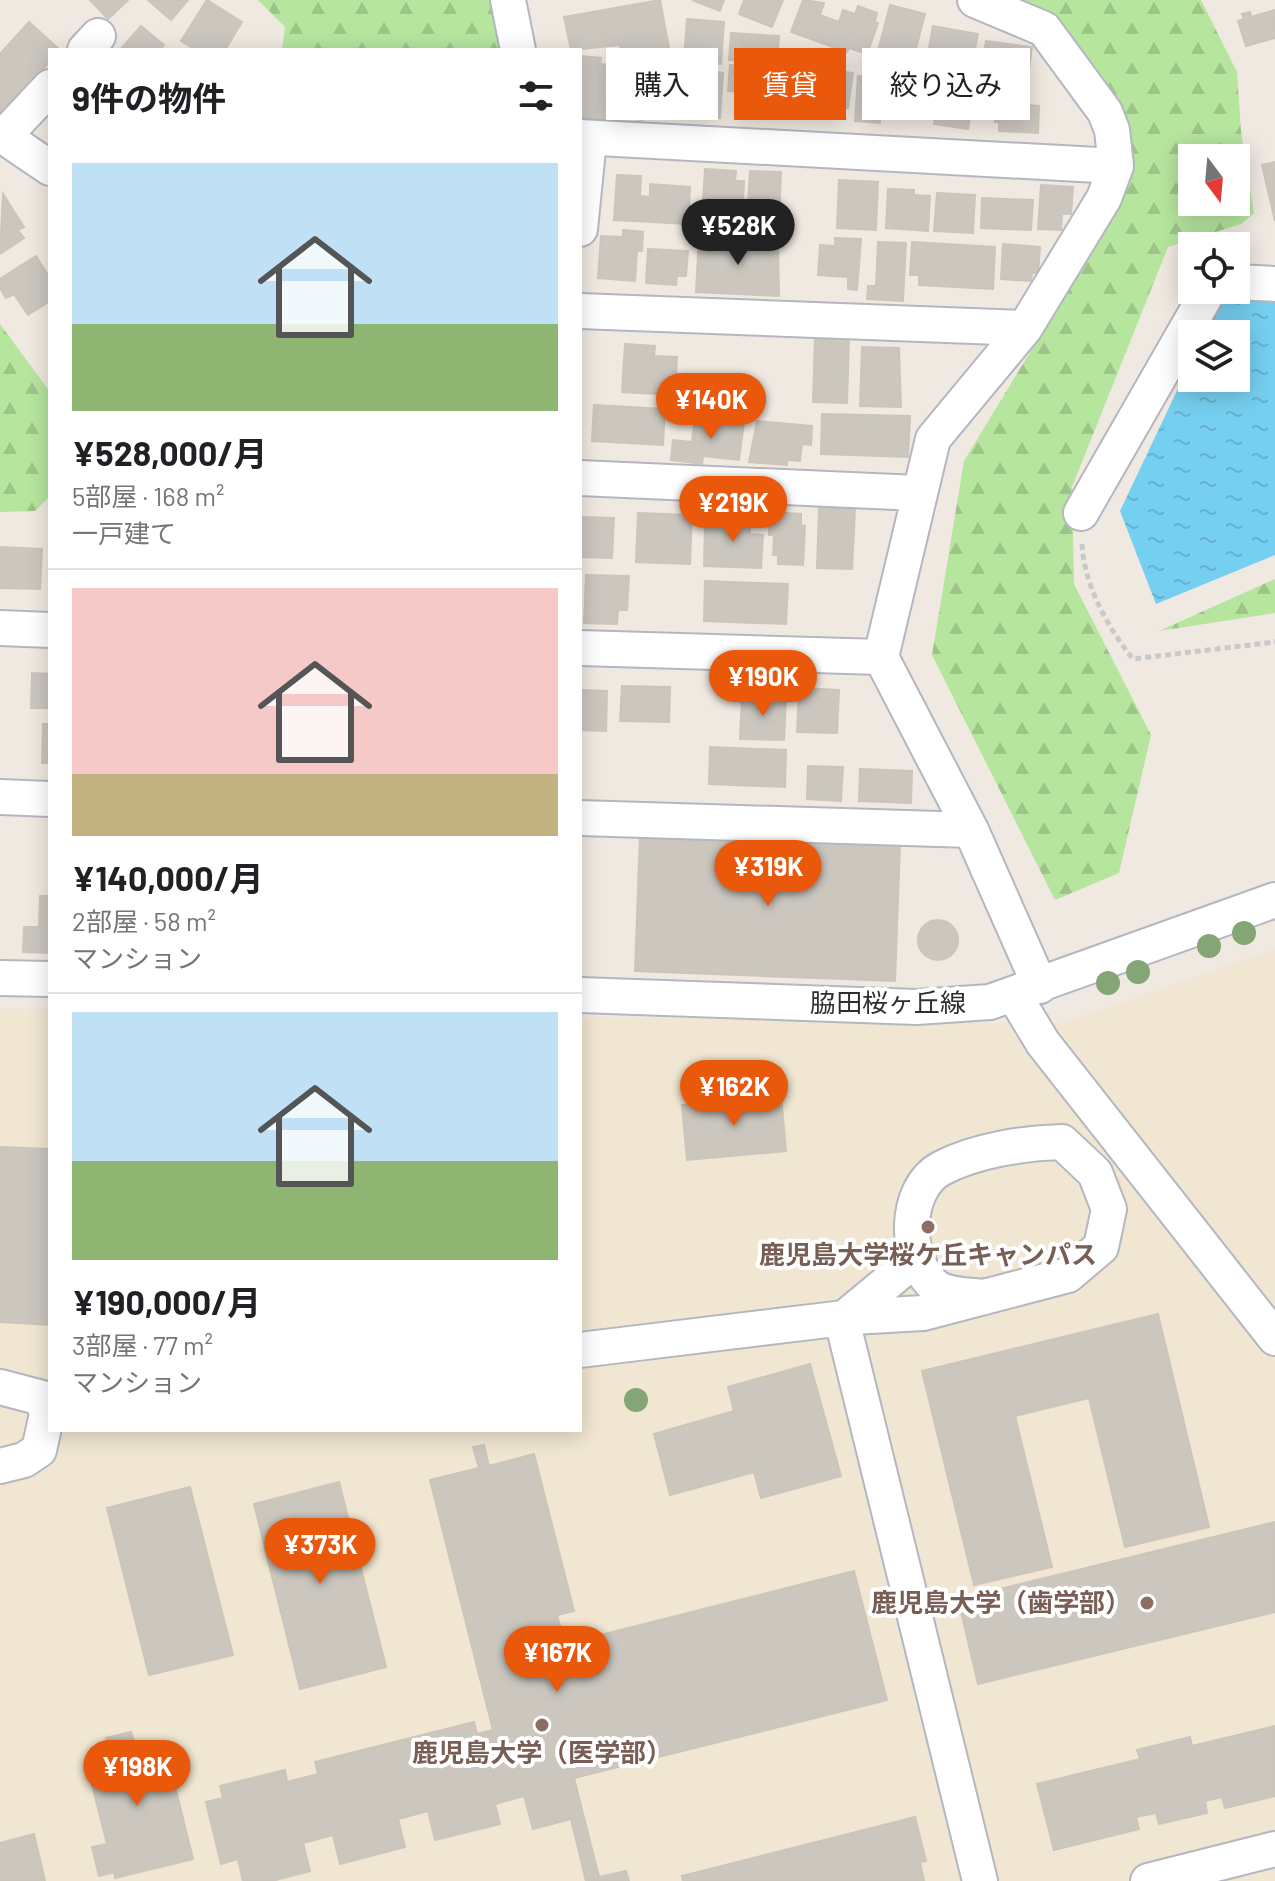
<!DOCTYPE html>
<html lang="ja">
<meta charset="utf-8">
<style>
:root{--surface:#fff;--page:#f6f6f6;--text:#202124;--muted:#757577;--line:#e0e0e0;--accent:#ea580c}
body{margin:0;font-family:Barlow,"Noto Sans JP",sans-serif;background:var(--page);color:var(--text);height:100vh;display:flex;flex-direction:column;font-size:30px;white-space:nowrap}
*{box-sizing:border-box;margin:0}
p{font-size:26px;color:var(--muted)}
.icon{flex:none;width:44px;height:44px;fill:none;stroke:currentColor;stroke-width:2;stroke-linecap:round;stroke-linejoin:round}
.map{position:relative;flex:1;overflow:hidden}
.side{position:absolute;left:48px;top:48px;width:534px;height:1384px;display:flex;flex-direction:column;background:var(--surface);border-radius:0px;box-shadow:0 4px 20px #0003}
.side>*{flex:none}
.hud{position:absolute;left:606px;top:48px;width:548px;height:72px;display:flex;gap:16px}
.needle{width:52px;rotate:164deg}
.controls{position:absolute;left:1178px;top:144px;display:grid;gap:16px}
.controls a{display:grid;place-items:center;width:72px;height:72px;border-radius:0px;background:var(--surface);box-shadow:0 4px 20px #0003;font-size:40px}
.price{position:absolute;translate:-50% -68px;padding:0 18px;border-radius:28px;background:var(--accent);color:#fff;font-size:26px;line-height:52px;filter:drop-shadow(0 2px 4px #0008)}
.price::after{content:'';position:absolute;left:50%;top:48px;width:24px;height:18px;margin-left:-12px;background:inherit;clip-path:polygon(0 0,100% 0,50% 100%)}
.price.selected{background:#222;color:#fff}
ul{padding:0;list-style:none}
li{display:grid;align-content:center;gap:16px;height:424px;padding:0 24px}
li+li{border-top:2px solid var(--line)}
li span{display:grid;place-items:center;height:248px;border-radius:0px;color:#555}
li>.icon{margin-inline-start:auto}
span .icon{width:144px;height:144px;fill:#fffc;stroke-width:1}
li b{font-size:34px}
h2{display:flex;justify-content:space-between;align-items:center;height:96px;padding:0 24px;font-size:34px}
.pill{padding:0 28px;border-radius:0px;background:var(--surface);box-shadow:0 4px 20px #0003;font-size:28px;line-height:72px}
.pill.selected{background:var(--accent);color:#fff}
.map>svg:first-child{display:block}
</style>
<div class="map">
<svg width="1275" height="1881" viewBox="0 0 1275 1881">
<defs>
<pattern id="forest-firs" width="22" height="20" patternUnits="userSpaceOnUse" patternTransform="scale(2)"><rect width="22" height="20" fill="#b6e59e"/><path d="M5 1l3.5 6h-7zM16 11l3.5 6h-7z" fill="#9dc588"/></pattern>
<pattern id="water-ripples" width="26" height="14" patternUnits="userSpaceOnUse" patternTransform="scale(2)"><rect width="26" height="14" fill="#75cff0"/><path d="M2 4q2-2 4 0t4 0M15 11q2-2 4 0t4 0" fill="none" stroke="#66b2ce"/></pattern>
</defs>
<rect width="100%" height="100%" fill="#efe9e1"/>
<!-- education -->
<path fill="#f0e6d1" d="M1275 949V1881H0V1009H50V1430H580V1017L1061 1024Z"/>
<!-- forest -->
<path fill="url(#forest-firs)" fill-rule="evenodd" d="M258 0H494L510 50H282L285 27Z
M1011 0H1201L1237 72 1241 131 1254 213 1241 224 1168 247 1072 487 1074 584 1151 735 1119 873 1055 900 932 655 964 461 1125 196 1126 162ZM1192 158H1236V202H1192Z
M0 324 50 392V496L35 511 0 512Z
M1275 579V613L1159 631Z"/>
<!-- water -->
<path fill="url(#water-ripples)" d="M1220 298 1275 300V555L1156 604 1120 511 1192 359V378H1236V334H1204Z"/>
<!-- building -->
<path fill="#cbc7bf" stroke="#cbc5ba" stroke-width="2" d="M90 0H128L108 19Z
M148 0H188L171 20Z
M207 0 242 22 225 50H196L181 41Z
M660 0 669 48 622 56 620 45 571 50 564 17Z
M692 0H724L720 11Z
M744 0H783L772 27 739 14Z
M803 0 824 3 820 15 839 22 843 10 855 14 858 6 877 13 875 22 878 23 867 54 849 48 847 52 791 32Z
M890 5 925 14 912 64 877 55Z
M1275 10V38L1246 46 1238 21 1244 19 1242 14 1250 12 1251 17Z
M687 19 724 22 721 64 684 61Z
M29 22 60 50H50V61L7 110 0 111V54Z
M141 26 164 45 159 50H120Z
M933 26 978 34 970 73 926 64Z
M731 33 779 36 777 63 729 60Z
M986 41 1032 47 1027 84 980 77Z
M581 56 601 58 600 64 611 65 606 120 580 117Z
M786 57 811 59 808 99 782 96Z
M730 65 764 68 762 93 728 91Z
M622 68 649 71 643 120 617 117Z
M820 68 853 73 848 108 815 103Z
M693 70 723 73 720 118 689 116Z
M858 76 889 79 887 110 881 109 880 123 855 121Z
M901 76 928 82 923 107 895 101Z
M941 84 974 89 968 129 934 124Z
M995 103 1039 106 1038 133 999 131V122H995Z
M1275 162V221L1262 165Z
M705 169 736 171 735 181H744L742 221 702 219Z
M750 171 781 172 779 221 747 219Z
M617 175 641 176 640 196 650 197V184L690 187 688 224 614 220Z
M839 180 878 182 876 230 837 228Z
M1041 185 1073 187 1071 214H1062L1061 230 1038 229Z
M888 189 914 190V195L930 196 928 231 886 228Z
M937 193 975 195 973 233 934 231Z
M3 194 24 227 18 230 24 238 0 254Z
M982 198 1033 200 1031 230 981 228Z
M623 230 643 232 642 251H637L635 281 598 278 601 236 623 237Z
M699 237 778 242 779 296 696 292Z
M835 238 861 239 857 290 848 289V277L818 275 820 245 835 246Z
M878 242 906 243 903 301 867 299 868 286H876Z
M912 242 995 247 993 289 919 285V275H910Z
M1003 244 1040 247 1038 273H1032L1031 281 1001 279Z
M648 249 688 251 686 276H677L676 285 646 283Z
M36 256 50 278V301L28 315 14 294 6 298 0 288V279Z
M815 336 849 337 847 403 813 402Z
M625 344 655 346 654 356 677 357 675 395 622 392Z
M862 347 899 348 901 407 860 406Z
M594 405 665 409 663 445 592 441Z
M822 414 910 416 908 457 821 454Z
M695 416 744 421 739 460 703 456 702 464 671 460 673 440 692 442Z
M757 421 812 426 811 445 802 444 800 461 787 460V465L749 462Z
M819 508 855 509 852 569 817 568Z
M770 512 801 514V525L805 526 803 565 778 564V555H773L774 535H769Z
M638 513 692 515 690 564 636 562Z
M580 517 614 518 612 558 580 557Z
M719 517 750 518V534L763 535 761 568 704 566 705 525H719Z
M0 547 42 549 40 589 0 588Z
M586 575 629 576 627 610H618L617 624 584 623Z
M705 581 788 584 786 624 704 621Z
M32 673 50 674V708H31Z
M622 686 670 687 669 722 620 721Z
M799 688 839 690 837 733 797 732Z
M580 690 607 691 606 731 580 730Z
M742 695 786 697 784 740 740 739Z
M43 724H50V763H42Z
M710 747 786 750 785 787 709 784Z
M808 766 843 767 841 801 807 799Z
M860 769 912 771 911 803 859 801Z
M640 835 900 844 895 981 635 971Z
M40 896H50V953L23 952 24 927H39Z
M918 940a20 20 0 1 1 40 0a20 20 0 1 1-40 0Z
M781 1096 786 1151 687 1160 682 1105Z
M0 1147 50 1149V1325L0 1322Z
M1158 1314 1209 1527 1125 1547 1089 1398 1015 1416 1052 1567 974 1585 922 1371Z
M810 1364 841 1476 761 1498 754 1472 670 1495 654 1434 734 1411 728 1387Z
M484 1445 489 1466 534 1454 574 1611 557 1615 565 1644 854 1571 887 1700 574 1778 599 1877 626 1871 629 1881H586L571 1819 533 1829 524 1796 495 1804 500 1824 435 1840 428 1811 398 1819 405 1847 340 1864 333 1835 303 1843 310 1871 272 1881H243L238 1859 221 1864 206 1802 223 1798 220 1786 285 1770 287 1782 318 1774 315 1762 474 1722 477 1734 493 1730 430 1480 479 1468 473 1447Z
M339 1482 386 1667 300 1689 254 1504Z
M190 1487 233 1655 149 1675 107 1508Z
M1275 1522V1612L978 1684 958 1599Z
M1275 1726V1796L1225 1808 1222 1797 1205 1801 1207 1813 1159 1824 1156 1813 1136 1817 1139 1829 1054 1850 1037 1784 1140 1759 1137 1750 1190 1737 1192 1746Z
M131 1732 134 1742H164L193 1859 115 1878 114 1872 99 1876 92 1847 107 1844 86 1761 109 1749 106 1738Z
M915 1817 926 1861 920 1862 924 1881H683L682 1876Z
M34 1834 45 1881H0V1843Z"/>
<g fill="none" stroke-linecap="round" stroke-linejoin="round">
<!-- minor casing -->
<g stroke="#b4b7c1" stroke-width="38">
<path id="minor" d="M508 0 518 50
M975 0 1044 29 1105 112 1112 130 1116 166
M85 50 98 36
M0 134 50 168
M4 136 50 87
M580 137 1116 166 1104 198 1025 328 933 439 881 657 971 830 1040 986
M580 229 589 139
M1236 282 1275 284
M580 311 1025 328
M580 478 918 493
M1081 513 1209 290
M0 628 50 630
M580 648 881 657
M0 797 50 799
M580 818 971 830
M0 978 50 979
M580 995 917 1007 990 1002 1275 900
M1014 995 1043 1043 1275 1338
M842 1320 980 1881
M842 1320 918 1257
M580 1350 852 1317 923 1313 1068 1275 1101 1247 1109 1209 1095 1173 1062 1142C1024 1143 977 1150 942 1168 903 1188 903 1261 936 1287 948 1296 970 1295 985 1297
M0 1387 42 1398 47 1414 39 1450 24 1460 0 1466
M1148 1881 1275 1849"/>
</g>
<!-- path -->
<path stroke="#c9c9c9" stroke-width="5" stroke-dasharray="6 4" stroke-linecap="butt" d="M1082 544C1084 585 1108 628 1133 659L1275 642"/>
<!-- minor -->
<use href="#minor" stroke="#fff" stroke-width="34"/>
</g>
<!-- trees -->
<g fill="#84a574">
<circle cx="1244" cy="933" r="12"/>
<circle cx="1209" cy="946" r="12"/>
<circle cx="1138" cy="972" r="12"/>
<circle cx="1108" cy="983" r="12"/>
<circle cx="636" cy="1400" r="12"/>
</g>
<!-- markers -->
<g fill="#8d6e63" stroke="#fff" stroke-width="3">
<circle cx="928" cy="1227" r="8"/>
<circle cx="1147" cy="1603" r="8"/>
<circle cx="542" cy="1725" r="8"/>
</g>
<g text-anchor="middle" stroke-width="8" stroke-linejoin="round" paint-order="stroke">
<!-- street labels -->
<g font-size="26" fill="#2e2e2e" stroke="#fff">
<text x="888" y="1012">脇田桜ヶ丘線</text>
</g>
<!-- education labels -->
<g font-size="26" font-weight="bold" fill="#785e54" stroke="#fff">
<text x="928" y="1264">鹿児島大学桜ケ丘キャンパス</text>
<text x="1131" y="1612" text-anchor="end">鹿児島大学（歯学部）</text>
<text x="542" y="1762">鹿児島大学（医学部）</text>
</g>
</g>
</svg>
<div class="controls">
<a><svg class="needle" viewBox="-14 -14 28 28"><path d="M0-13l5 13h-10z" fill="#e53935"/><path d="M0 13l5-13h-10z" fill="#757577"/></svg></a>
<a><svg class="icon" aria-label="locate" viewBox="0 0 24 24"><circle cx="12" cy="12" r="6"/><path d="M12 2v4M12 18v4M2 12h4M18 12h4"/></svg></a>
<a><svg class="icon" aria-label="layers" viewBox="0 0 24 24"><path d="M12 4l9 5-9 5-9-5zM3 14l9 5 9-5"/></svg></a>
</div>
<b class="price selected" style="left:738px;top:267px">¥528K</b>
<b class="price" style="left:711px;top:441px">¥140K</b>
<b class="price" style="left:733px;top:544px">¥219K</b>
<b class="price" style="left:763px;top:718px">¥190K</b>
<b class="price" style="left:768px;top:908px">¥319K</b>
<b class="price" style="left:734px;top:1128px">¥162K</b>
<b class="price" style="left:320px;top:1586px">¥373K</b>
<b class="price" style="left:557px;top:1694px">¥167K</b>
<b class="price" style="left:137px;top:1808px">¥198K</b>
<div class="hud">
<a class="pill">購入</a>
<a class="pill selected">賃貸</a>
<a class="pill">絞り込み</a>
</div>
<section class="side">
<h2>9件の物件<svg class="icon" aria-label="filters" viewBox="0 0 24 24"><path d="M4 7h16M4 17h16"/><circle cx="9" cy="7" r="2"/><circle cx="15" cy="17" r="2"/></svg></h2>
<ul>
<li><span style="background:linear-gradient(#bfe0f5 65%,#8fb573 0)"><svg class="icon" aria-label="home" viewBox="0 0 24 24"><path d="M3 11l9-7 9 7M6 9v11h12V9"/></svg></span><div><b>¥528,000/月</b><p>5部屋 · 168 m²</p><p>一戸建て</p></div></li>
<li><span style="background:linear-gradient(#f6c9c9 75%,#c2b280 0)"><svg class="icon" aria-label="home" viewBox="0 0 24 24"><path d="M3 11l9-7 9 7M6 9v11h12V9"/></svg></span><div><b>¥140,000/月</b><p>2部屋 · 58 m²</p><p>マンション</p></div></li>
<li><span style="background:linear-gradient(#bfe0f5 60%,#8fb573 0)"><svg class="icon" aria-label="home" viewBox="0 0 24 24"><path d="M3 11l9-7 9 7M6 9v11h12V9"/></svg></span><div><b>¥190,000/月</b><p>3部屋 · 77 m²</p><p>マンション</p></div></li>
</ul>
</section>
</div>
